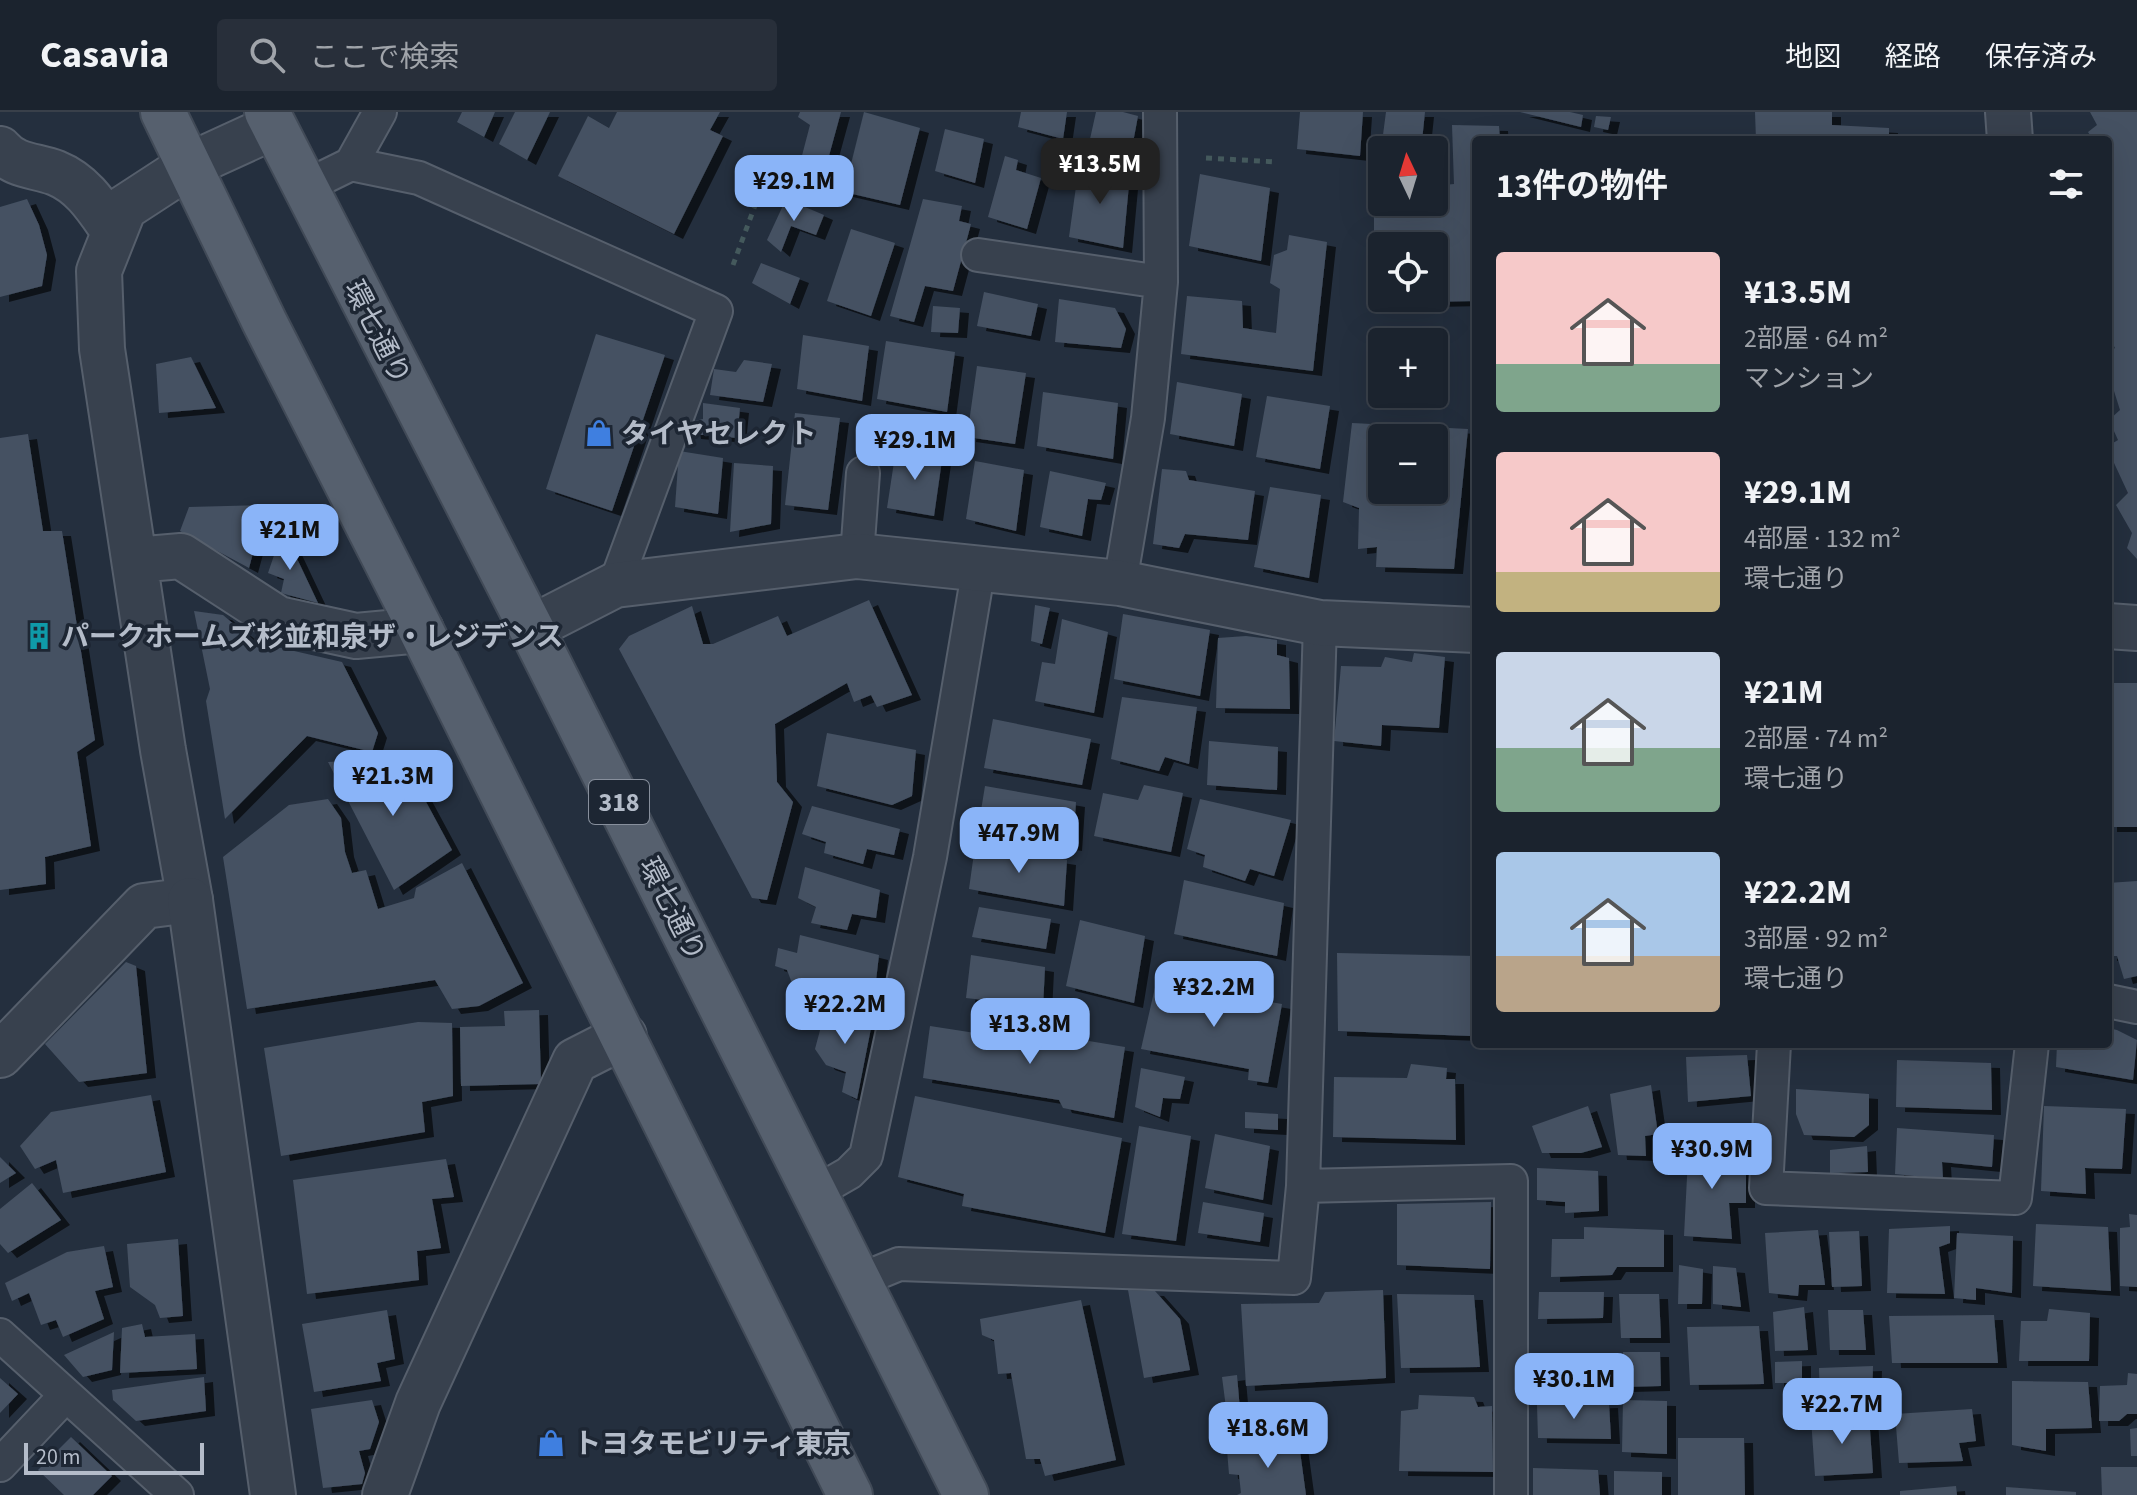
<!DOCTYPE html>
<html lang="ja">
<meta charset="utf-8">
<style>
:root{--surface:#1b232e;--page:#282f3a;--text:#f1f3f6;--muted:#a0a4aa;--line:#39404a;--accent:#8ab4f8}
body{margin:0;font-family:"Source Sans 3","Noto Sans JP",sans-serif;background:var(--page);color:var(--text);height:100vh;display:flex;flex-direction:column;font-size:30px;white-space:nowrap}
*{box-sizing:border-box;margin:0}
p{font-size:26px;color:var(--muted)}
.icon{flex:none;width:44px;height:44px;fill:none;stroke:currentColor;stroke-width:2;stroke-linecap:round;stroke-linejoin:round}
.map{position:relative;flex:1;overflow:hidden}
.sheet{position:absolute;left:1472px;top:24px;width:640px;height:912px;display:flex;flex-direction:column;background:var(--surface);border-radius:8px;box-shadow:0 8px 32px #0002,0 0 0 2px var(--line)}
.sheet>*{flex:none}
.needle{width:52px;rotate:356deg}
.controls{position:absolute;left:1368px;top:24px;display:grid;gap:16px}
.controls a{display:grid;place-items:center;width:80px;height:80px;border-radius:8px;background:var(--surface);box-shadow:0 8px 32px #0002,0 0 0 2px var(--line);font-size:40px}
.scale{position:absolute;left:24px;bottom:20px;width:180px;box-sizing:border-box;padding-left:8px;border:4px solid #b4bcc9;border-top:0;font-size:22px;line-height:28px;white-space:nowrap;color:#b4bcc9;-webkit-text-stroke:6px #1d2633;paint-order:stroke}
.price{position:absolute;translate:-50% -68px;padding:0 18px;border-radius:16px;background:var(--accent);color:#111;font-size:26px;line-height:52px;filter:drop-shadow(0 2px 4px #0008)}
.price::after{content:'';position:absolute;left:50%;top:48px;width:24px;height:18px;margin-left:-12px;background:inherit;clip-path:polygon(0 0,100% 0,50% 100%)}
.price.current{background:#222;color:#fff}
ul{padding:0;list-style:none}
li{display:flex;align-items:center;gap:24px;height:200px;padding:0 24px}
li span{display:grid;place-items:center;flex:none;width:224px;height:160px;border-radius:8px;color:#555}
li>.icon{margin-inline-start:auto}
span .icon{width:96px;height:96px;fill:#fffc;stroke-width:1}
li b{font-size:34px}
h2{display:flex;justify-content:space-between;align-items:center;height:96px;padding:0 24px;font-size:34px}
header{display:flex;align-items:center;gap:48px;box-sizing:border-box;height:112px;padding:0 40px;background:var(--surface);border-bottom:2px solid var(--line)}
header strong{font-size:38px}
nav{display:flex;gap:44px;margin-inline-start:auto;font-size:28px}
.search{width:560px;height:72px;background:var(--page);display:flex;align-items:center;gap:20px;box-sizing:border-box;padding:0 28px;border-radius:8px;color:var(--muted);font-size:30px}
.map>svg:first-child{display:block}
</style>
<header>
<strong>Casavia</strong>
<div class="search"><svg class="icon" aria-label="search" viewBox="0 0 24 24"><circle cx="10" cy="10" r="6"/><path d="M15 15l6 6"/></svg>ここで検索</div>
<nav><a>地図</a><a>経路</a><a>保存済み</a></nav>
</header>
<div class="map">
<svg width="2137" height="1383" viewBox="0 0 2137 1383">
<defs>
<filter id="shadow"><feDropShadow dx="9" dy="5" stdDeviation="0" flood-color="#0009"/></filter>
</defs>
<rect width="100%" height="100%" fill="#242f3e"/>
<!-- building -->
<path fill="#455162" fill-rule="evenodd" filter="url(#shadow)" d="M462 0H495L484 25 457 10Z
M515 0H550L527 48 499 32Z
M617 0H720L710 18 723 24 674 122 558 64 588 4 609 16Z
M800 0H841L824 62 799 55 810 13 798 5Z
M864 0 920 16 900 93 844 80Z
M1021 0H1067L1063 27 1018 15Z
M1096 0H1123L1138 4 1132 36 1090 27Z
M1300 0H1363L1360 44 1297 37Z
M1386 0H1425L1421 38H1381Z
M1520 0H1570L1583 3 1581 15Z
M1755 0H1832V13L1889 16V28H1756Z
M2090 0H2137V447L2127 436 2132 421 2116 393 2128 381 2108 338V334L2118 328 2109 308 2120 298 2108 260V241L2115 236 2108 223V178L2112 173 2108 159V28H2093L2088 20 2097 13Z
M1596 4 1611 5 1608 18 1594 15Z
M1452 13 1499 14 1500 28H1476V189L1374 191V96L1434 90V74L1454 72ZM1382 134H1434V186H1382Z
M945 17 984 27 975 71 935 59Z
M1005 44 1018 48 1016 58 1041 66 1027 117 988 105Z
M1079 53 1130 62 1123 136 1069 125Z
M1200 62 1270 76 1261 149 1189 134Z
M27 87 39 113 47 143 42 174 0 185V95Z
M786 87 824 103 816 123 791 114 781 140 767 128Z
M923 87 962 94 959 109 971 112 953 179 925 174 914 210 890 204Z
M851 117 895 131 871 204 827 189Z
M1289 123 1327 130 1313 259 1181 242 1187 184 1242 189 1243 216 1276 221 1280 177 1270 171 1274 143 1287 138Z
M761 151 800 166 790 192 752 171Z
M984 180 1038 192 1031 224 977 214Z
M1059 187 1115 196 1126 217 1121 236 1055 230Z
M933 194 960 196 958 221 931 220Z
M596 222 665 243 612 399 546 377Z
M803 223 869 234 862 289 797 277Z
M886 229 955 240 947 300 877 287Z
M191 245 216 296 159 301 156 252Z
M744 248 772 252 763 290 710 283 714 257 736 260Z
M977 254 1026 261 1015 332 967 325Z
M1177 270 1242 282 1234 334 1170 322Z
M1043 280 1118 291 1113 347 1037 334Z
M1267 284 1330 294 1320 357 1256 345Z
M703 291 740 296 737 326 692 322 690 310 703 307Z
M795 301 840 306 828 398 785 393Z
M1352 311 1468 317 1454 457 1376 455 1377 435 1358 437 1359 396 1343 390ZM1382 326H1434V378H1382Z
M28 322 43 419H62L95 628 77 640 91 734 45 745 46 772 0 778V326Z
M896 337 943 341 934 404 887 396Z
M679 339 723 346 718 402 675 395Z
M975 349 1024 358 1016 419 966 407Z
M734 351 773 354 771 412 730 420Z
M1162 357 1186 359 1189 368 1255 379 1248 428 1185 422 1179 436 1153 432Z
M1050 359 1106 371 1101 388 1088 387 1082 424 1040 415Z
M1270 375 1321 383 1309 466 1254 455Z
M266 393 249 456 180 419 189 395Z
M283 417 318 491 281 481 284 467 268 461Z
M869 488 912 583 877 595 871 583 854 590 847 571 775 612 777 670 793 690 767 788 752 786 619 537 629 524 692 494 703 532H713L778 504 787 524Z
M1035 493 1050 496 1042 532 1031 529Z
M194 499 223 503 255 530 342 550 378 621 372 640 307 624 225 707 206 589 210 577Z
M1123 502 1210 518 1200 584 1114 567Z
M1062 507 1108 520 1094 601 1035 589 1042 550 1055 552Z
M1246 524 1277 528V543L1289 546 1290 597 1216 596 1218 526Z
M1414 541 1445 545 1439 616 1382 613 1381 634 1334 629 1341 554 1381 555 1385 545 1412 550Z
M2108 571H2137V715H2108Z
M1122 585 1197 595 1189 652 1165 645 1159 659 1111 647Z
M993 607 1091 627 1082 673 984 656Z
M827 621 916 638 912 684 892 693 817 674Z
M1209 629 1278 635 1277 678 1207 673Z
M360 648 411 662 452 738 394 778 328 650Z
M1144 673 1183 681 1171 740 1094 724 1103 681 1138 688Z
M985 674 1076 690 1073 734 978 717Z
M328 687 341 706 345 740 352 761 366 758 378 797 414 786 416 776 462 751 523 871 479 894 452 897 435 868 247 897 223 745 289 693Z
M1200 687 1291 708 1274 764 1250 757 1245 769 1203 755 1205 743 1187 737Z
M812 694 900 717 894 743 867 737 863 752 824 741 826 730 802 722Z
M975 734 1067 748 1064 794 969 777Z
M805 755 880 778 876 806 852 802 847 818 811 811 816 795 798 786Z
M1184 768 1284 791 1277 844 1174 822Z
M2137 769V864L2124 867 2117 844H2108V771Z
M979 795 1051 807 1046 837 972 825Z
M1080 808 1145 824 1134 891 1066 874Z
M800 823 879 843 875 877 858 874 854 886 822 876 816 881 795 879 787 858 775 854 778 836 797 841Z
M1337 841 1476 844V915H1473L1471 924 1338 919Z
M971 843 1045 855 1043 895 966 886Z
M126 850 136 854 147 961 79 970 45 932Z
M1156 871 1282 892 1268 971 1248 968 1249 957 1141 937Z
M826 896 873 906 857 987 842 980 846 960 826 953 815 937Z
M539 898 541 972 461 974 460 915 505 914 504 899Z
M418 910 452 911 453 984 422 990 425 1020 281 1044 264 936Z
M930 914 1001 925 1004 915 1125 935 1114 1006 1063 996 1059 988 923 966Z
M2108 916 2117 918 2137 928 2133 968 2056 955 2057 932H2108Z
M1747 943 1751 984 1688 990 1686 945Z
M1897 948 1991 951 1992 998 1896 995Z
M1411 952 1447 956 1446 967H1455L1456 1028 1333 1025 1334 965 1407 966Z
M1141 956 1185 965 1180 987 1163 986 1160 1005 1135 995Z
M1651 973 1658 1022 1645 1024 1646 1044 1618 1043 1610 982Z
M1796 977 1869 982V1013L1854 1025 1804 1023 1796 1002Z
M151 983 166 1060 63 1081 56 1048 35 1057 20 1034 51 1000Z
M915 984 1122 1026 1105 1121 962 1094 964 1082 898 1065Z
M1588 994 1602 1035 1581 1041H1542L1532 1014Z
M2044 994 2126 997 2122 1057 2085 1056 2086 1082 2041 1079Z
M1245 1000 1278 1002V1018L1245 1016Z
M1139 1014 1191 1024 1176 1129 1122 1122Z
M1897 1016 1994 1023 1992 1055 1942 1050 1943 1067 1895 1062Z
M1215 1022 1270 1034 1263 1088 1205 1076Z
M1689 1026H1706L1710 1044H1746V1091H1729L1732 1127 1684 1124Z
M1867 1034 1868 1060 1830 1061V1038Z
M0 1045 16 1061 0 1071Z
M446 1047 454 1085 432 1087 441 1136 417 1139 419 1168 307 1182 293 1068Z
M1537 1056 1598 1059 1599 1099 1565 1101V1090L1537 1088Z
M32 1071 61 1108 8 1141 0 1132V1097Z
M1203 1090 1264 1101 1260 1130 1198 1121Z
M1491 1090 1490 1157 1397 1153V1092Z
M2129 1102 2137 1103V1175L2120 1174V1116L2130 1115Z
M2036 1112 2108 1115 2111 1179 2033 1174Z
M1950 1114V1131L1939 1135 1945 1182 1887 1181 1889 1117Z
M1584 1115 1664 1118V1155H1617L1612 1163 1551 1165 1552 1127H1584Z
M1818 1118 1825 1173H1799L1798 1184 1769 1181 1765 1121Z
M1859 1119 1862 1174 1832 1175 1829 1120Z
M1957 1121 2013 1124 2012 1181 1976 1176V1188L1954 1186Z
M178 1127 183 1204 160 1206 155 1193 130 1175 127 1132Z
M104 1134 113 1175 95 1179 104 1207 63 1225 56 1208 41 1213 29 1181 12 1189 5 1171 67 1140Z
M1679 1153 1703 1157 1702 1192H1678Z
M1713 1154 1736 1156 1741 1195 1713 1192Z
M1128 1178 1155 1179 1180 1207 1190 1258 1144 1266Z
M1383 1178 1386 1266 1246 1274 1241 1192 1319 1191 1325 1180Z
M1539 1180H1604L1603 1206 1538 1207Z
M1397 1182 1474 1183 1480 1255 1401 1256Z
M1619 1182H1659L1661 1226H1621Z
M1081 1188 1116 1348 1045 1364 1040 1347H1026L1011 1261 998 1262 994 1228 982 1223 980 1207Z
M1804 1195 1808 1238 1775 1239 1773 1200Z
M2049 1197 2090 1201 2089 1249H2019L2021 1209H2047Z
M387 1198 395 1247 377 1251 381 1269 314 1280 302 1212Z
M1828 1198H1863L1866 1238H1830Z
M1994 1203 1998 1251H1892L1889 1204Z
M142 1212 145 1225 195 1222 197 1257 120 1261 122 1216Z
M1759 1214 1764 1272 1690 1273 1687 1215Z
M114 1220 112 1258 83 1265 64 1243Z
M1623 1240H1660L1661 1274 1623 1275Z
M1606 1245 1610 1271 1533 1273 1534 1248Z
M1802 1249V1271H1775V1250Z
M1873 1254 1872 1287H1820L1819 1256Z
M2128 1261 2137 1262V1302H2127L2119 1309H2099L2100 1274 2127 1273Z
M1237 1263 1241 1310 1228 1311 1222 1265Z
M204 1265 206 1299 136 1309 113 1288 112 1278Z
M0 1266 18 1282 0 1301Z
M2012 1269 2088 1270 2092 1316 2046 1317V1339L2012 1333Z
M1419 1283 1474 1285 1478 1295 1492 1294 1493 1360 1399 1359 1401 1299 1418 1297Z
M372 1288 379 1310 370 1337 359 1339 365 1361 362 1372 323 1376 311 1297Z
M1623 1288 1667 1289V1342L1622 1340Z
M1609 1291 1611 1327 1538 1326 1537 1293Z
M1972 1297 1976 1329 1959 1331 1963 1349 1899 1351 1895 1302Z
M1869 1304 1873 1361 1815 1364 1811 1306Z
M2137 1316V1344H2131L2130 1317Z
M71 1325 112 1364 93 1383H64L38 1358Z
M1678 1326H1744L1745 1383H1678Z
M1299 1332 1306 1383H1237L1241 1381 1239 1363 1229 1362 1227 1338Z
M2101 1355H2137V1383H2102Z
M1533 1356 1598 1358 1600 1383H1533Z
M1614 1359 1662 1360V1383H1614Z
M1956 1374 1957 1383H1900V1379Z
M2006 1375 2076 1380V1383H2006Z"/>
<g fill="none" stroke-linecap="round" stroke-linejoin="round">
<!-- service casing -->
<g stroke="#565f6c" stroke-width="36">
<path id="service" d="M351 52 380 0
M304 75 351 52 419 66 716 199 615 473
M978 143 1161 170
M857 444 863 361
M1120 471 1148 306 1161 170 1160 0
M2108 889 2137 895
M1774 932 1766 1076 2015 1086 2032 932
M1303 1074 1511 1069V1383
M816 1080 849 1061 866 1044 930 745 979 455
M860 1168 899 1152 1294 1166 1303 1074 1320 511
M0 1223 177 1383
M0 1353 66 1283"/>
</g>
<!-- minor casing -->
<g stroke="#565f6c" stroke-width="48">
<path id="minor" d="M2008 0 2010 28
M0 37C15 55 35 53 56 61 83 72 97 95 113 118
M135 448 181 444 278 507 356 524 421 518
M2108 514 2137 516
M531 516 615 473 857 444 1120 471 1320 511 1476 518
M0 943 144 794 190 788 163 638 102 237 99 159 124 96 190 53 273 15
M385 1383 418 1291 575 949 624 924"/>
</g>
<!-- tertiary casing -->
<g stroke="#565f6c" stroke-width="48">
<path id="tertiary" d="M190 788 273 1383"/>
</g>
<!-- primary casing -->
<g stroke="#414a57" stroke-width="48">
<path id="primary" d="M163 0 265 211 421 518 850 1383
M267 0 531 516 966 1383"/>
</g>
<!-- path -->
<path stroke="#44595c" stroke-width="5" stroke-dasharray="6 6" stroke-linecap="butt" d="M1206 46 1277 50
M733 153 773 45"/>
<!-- service -->
<use href="#service" stroke="#38414e" stroke-width="32"/>
<!-- minor -->
<use href="#minor" stroke="#38414e" stroke-width="44"/>
<!-- tertiary -->
<use href="#tertiary" stroke="#38414e" stroke-width="44"/>
<!-- primary -->
<use href="#primary" stroke="#56606e" stroke-width="44"/>
</g>
<!-- icons -->
<defs>
<g id="shop-bare" transform="scale(2.16)"><path d="M-5-2.5h2.3a2.7 3.5 0 0 1 5.4 0H5L5.5 6h-11ZM-1.5-2.5h3a1.5 2.3 0 0 0-3 0Z" fill="#3f7fe0" stroke="#1d2633" stroke-width="2.5" paint-order="stroke"/></g>
<g id="building-bare" transform="scale(2.16)"><path d="M-4-6H4V6H1V3H-1V6H-4ZM-2.5-4.3h1.7v1.8h-1.7ZM.8-4.3h1.7v1.8H.8ZM-2.5-1h1.7V.8h-1.7ZM.8-1h1.7V.8H.8Z" fill="#0f9aa8" stroke="#1d2633" stroke-width="2.5" paint-order="stroke"/></g>
</defs>
<g fill-rule="evenodd">
<use href="#shop-bare" x="599" y="321"/>
<use href="#building-bare" x="39" y="524"/>
<use href="#shop-bare" x="551" y="1331"/>
</g>
<g text-anchor="middle" stroke-width="7" stroke-linejoin="round" paint-order="stroke">
<!-- shield labels -->
<rect fill="#1d2633" stroke="#878f9c" stroke-width="2" x="589" y="668" width="60" height="44" rx="6"/>
<g font-size="26" font-weight="bold" fill="#b4bcc9">
<text x="619" y="699">318</text>
</g>
<!-- street labels -->
<g font-size="28" fill="#b4bcc9" stroke="#1d2633">
<text transform="translate(378 220) rotate(63)" y="10">環七通り</text>
<text transform="translate(673 797) rotate(63)" y="10">環七通り</text>
</g>
<!-- poi labels -->
<g font-size="28" font-weight="bold" fill="#b4bcc9" stroke="#1d2633" text-anchor="start">
<text x="621" y="331">タイヤセレクト</text>
<text x="61" y="534">パークホームズ杉並和泉ザ・レジデンス</text>
<text x="573" y="1341">トヨタモビリティ東京</text>
</g>
</g>
</svg>
<div class="controls">
<a><svg class="needle" viewBox="-14 -14 28 28"><path d="M0-13l5 13h-10z" fill="#e53935"/><path d="M0 13l5-13h-10z" fill="#a0a4aa"/></svg></a>
<a><svg class="icon" aria-label="locate" viewBox="0 0 24 24"><circle cx="12" cy="12" r="6"/><path d="M12 2v4M12 18v4M2 12h4M18 12h4"/></svg></a>
<a>+</a>
<a>−</a>
</div>
<div class="scale">20 m</div>
<b class="price current" style="left:1100px;top:94px">¥13.5M</b>
<b class="price" style="left:794px;top:111px">¥29.1M</b>
<b class="price" style="left:915px;top:370px">¥29.1M</b>
<b class="price" style="left:290px;top:460px">¥21M</b>
<b class="price" style="left:393px;top:706px">¥21.3M</b>
<b class="price" style="left:1019px;top:763px">¥47.9M</b>
<b class="price" style="left:1214px;top:917px">¥32.2M</b>
<b class="price" style="left:845px;top:934px">¥22.2M</b>
<b class="price" style="left:1030px;top:954px">¥13.8M</b>
<b class="price" style="left:1712px;top:1079px">¥30.9M</b>
<b class="price" style="left:1574px;top:1309px">¥30.1M</b>
<b class="price" style="left:1842px;top:1334px">¥22.7M</b>
<b class="price" style="left:1268px;top:1358px">¥18.6M</b>
<section class="sheet">
<h2>13件の物件<svg class="icon" aria-label="filters" viewBox="0 0 24 24"><path d="M4 7h16M4 17h16"/><circle cx="9" cy="7" r="2"/><circle cx="15" cy="17" r="2"/></svg></h2>
<ul>
<li><span style="background:linear-gradient(#f6c9c9 70%,#7fa58c 0)"><svg class="icon" aria-label="home" viewBox="0 0 24 24"><path d="M3 11l9-7 9 7M6 9v11h12V9"/></svg></span><div><b>¥13.5M</b><p>2部屋 · 64 m²</p><p>マンション</p></div></li>
<li><span style="background:linear-gradient(#f6c9c9 75%,#c2b280 0)"><svg class="icon" aria-label="home" viewBox="0 0 24 24"><path d="M3 11l9-7 9 7M6 9v11h12V9"/></svg></span><div><b>¥29.1M</b><p>4部屋 · 132 m²</p><p>環七通り</p></div></li>
<li><span style="background:linear-gradient(#c9d6e8 60%,#7fa58c 0)"><svg class="icon" aria-label="home" viewBox="0 0 24 24"><path d="M3 11l9-7 9 7M6 9v11h12V9"/></svg></span><div><b>¥21M</b><p>2部屋 · 74 m²</p><p>環七通り</p></div></li>
<li><span style="background:linear-gradient(#a9c7e8 65%,#b9a48a 0)"><svg class="icon" aria-label="home" viewBox="0 0 24 24"><path d="M3 11l9-7 9 7M6 9v11h12V9"/></svg></span><div><b>¥22.2M</b><p>3部屋 · 92 m²</p><p>環七通り</p></div></li>
</ul>
</section>
</div>
